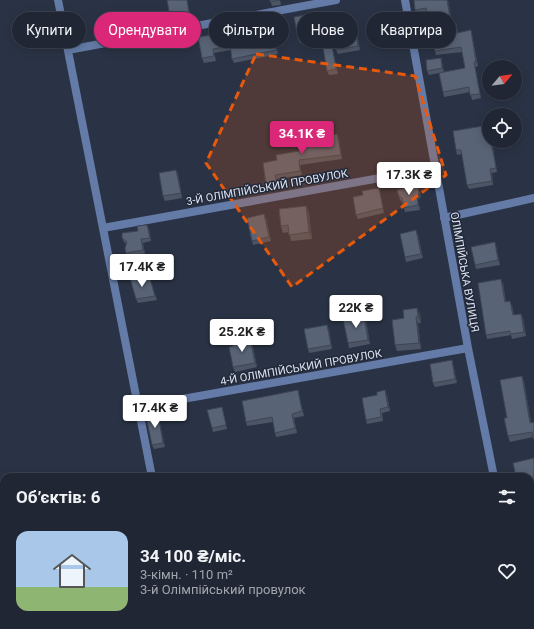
<!DOCTYPE html>
<html lang="uk">
<meta charset="utf-8">
<style>
:root{--surface:#202634;--page:#282e3c;--text:#f1f3f6;--muted:#a2a5ac;--line:#3d434f;--accent:#db2777}
body{margin:0;font-family:Roboto,sans-serif;background:var(--page);color:var(--text);height:100vh;display:flex;flex-direction:column;font-size:15px;white-space:nowrap}
*{box-sizing:border-box;margin:0}
p{font-size:13px;color:var(--muted)}
.icon{flex:none;width:22px;height:22px;fill:none;stroke:currentColor;stroke-width:2;stroke-linecap:round;stroke-linejoin:round}
.map{position:relative;flex:1;overflow:hidden}
.panel{position:absolute;left:0px;top:473px;width:534px;height:156px;display:flex;flex-direction:column;background:var(--surface);border-radius:12px 12px 0 0;box-shadow:0 2px 10px #0003,0 0 0 1px var(--line)}
.panel>*{flex:none}
.banner{position:absolute;left:12px;top:12px;width:510px;height:36px;display:flex;gap:8px}
.needle{width:26px;rotate:61deg}
.controls{position:absolute;left:482px;top:60px;display:grid;gap:8px}
.controls a{display:grid;place-items:center;width:40px;height:40px;border-radius:50%;background:var(--surface);box-shadow:0 2px 10px #0003,0 0 0 1px var(--line);font-size:20px}
.price{position:absolute;translate:-50% -34px;padding:0 9px;border-radius:4px;background:#fff;color:#222;font-size:13px;line-height:26px;filter:drop-shadow(0 1px 2px #0008)}
.price::after{content:'';position:absolute;left:50%;top:24px;width:12px;height:9px;margin-left:-6px;background:inherit;clip-path:polygon(0 0,100% 0,50% 100%)}
.price.active{background:var(--accent);color:#fff}
ul{padding:0;list-style:none}
li{display:flex;align-items:center;gap:12px;height:100px;padding:0 16px}
li span{display:grid;place-items:center;flex:none;width:112px;height:80px;border-radius:12px;color:#555}
li>.icon{margin-inline-start:auto}
span .icon{width:48px;height:48px;fill:#fffc;stroke-width:1}
li b{font-size:17px}
h2{display:flex;justify-content:space-between;align-items:center;height:48px;padding:0 16px;font-size:17px}
.tag{padding:0 14px;border-radius:18px;background:var(--surface);box-shadow:0 2px 10px #0003,0 0 0 1px var(--line);font-size:14px;line-height:36px}
.tag.active{background:var(--accent);color:#fff}
.map>svg:first-child{display:block}
</style>
<div class="map">
<svg width="534" height="629" viewBox="0 0 534 629">
<rect width="100%" height="100%" fill="#2a3345"/>
<g fill="none" stroke-linecap="round" stroke-linejoin="round">
<!-- minor -->
<path stroke="#647ba7" stroke-width="8" d="M58 0 152 477
M405 0 468 348 494 477
M68 50 336 0
M444 218 534 198
M103 228 435 168
M138 407 468 348
M181 625V629
M525 625 526 629"/>
</g>
<!-- wall -->
<path fill="#4c5565" d="M187 0 191 18 171 22 170 17Z
M270 0H281H280L281 5 272 6Z
M414 0H448L452 23H456L458 33 471 30 472 35 478 66 475 67 481 98 472 100 470 92 444 97 443 92 439 73 429 75 427 71 442 62 444 72 465 68 462 52 436 55 435 51 427 13 417 15 415 10Z
M311 14 313 18 317 40 300 43 298 39Z
M356 28 360 50 338 54 336 50Z
M238 35 240 42 273 35 275 39 278 54 234 63 232 59 231 50 214 53 216 61 204 63 202 58 198 37Z
M332 46 333 50 338 74 329 75 327 71Z
M308 130 310 139 339 138 342 159 300 165 302 175 277 179 278 186 268 188 266 184 277 160 299 151Z
M489 141H492L497 172 492 173 493 185 469 189 467 185 462 154 457 155 456 150Z
M176 170 178 174 182 198 165 201 163 196Z
M379 188 384 213 358 219 356 215 363 195Z
M397 190 420 193 421 197 418 200 420 210 405 212 402 202 400 200Z
M306 206 309 213 312 239 291 241 289 232 283 233 281 226Z
M266 218 271 241 253 245 252 241Z
M147 225 149 229 151 241 143 243 145 254 127 257 126 253V244L124 242 122 238 138 231Z
M418 235 423 258 406 262 405 257Z
M496 246 500 265 476 269 475 265Z
M150 279 157 300 138 303 136 299 143 280Z
M503 283 506 302 512 305 514 315 521 314 523 318 526 336 512 339 511 335 487 339 486 335Z
M420 314 421 323H418L421 349 397 351 395 345 404 318Z
M366 320 370 344 349 348 348 343Z
M329 329 332 349 309 353 308 349Z
M249 343H251L253 347 257 367 235 372 233 367Z
M452 360 453 364 457 383 435 387 433 383Z
M522 376 524 381 531 423 534 422V440L533 437 510 442 508 436 507 418Z
M298 390 299 395 304 416 294 418 297 433 276 437 273 422 247 426 246 422Z
M387 395 390 411 382 413 383 421 367 424 366 420Z
M222 407 223 411 227 429 213 432 212 428Z
M159 419 165 447 154 449 152 445Z
M534 458V486L530 487V477Z
M186 625H197L186 627Z
M432 625H472V626L454 629H432Z"/>
<!-- shaded-wall -->
<path fill="#3e4553" d="M187 0 191 18 189 14Z
M447 0H448L453 28 451 23Z
M311 14 313 18 317 40 315 36Z
M354 24 356 28 360 50 358 46Z
M471 30 472 35 478 66 476 62Z
M273 35 275 39 278 54 276 50Z
M332 46 333 50 338 74 336 69Z
M441 58 442 62 444 73 442 68Z
M337 134 339 138 342 159 341 155Z
M491 141H492L497 172 496 168Z
M299 160 302 175 300 171Z
M490 169 492 173 493 185 492 181Z
M176 170 178 174 182 198 181 193Z
M418 188 421 197 418 200 420 210 418 205 417 196Z
M306 206 309 213 312 239 309 232Z
M264 214 266 218 271 241 269 237Z
M147 225 149 229 151 241 150 238Z
M416 230 418 235 423 258 421 254Z
M141 239 143 243 145 254 143 250Z
M495 242 496 246 500 265 498 260Z
M501 279 503 283 506 306 505 302Z
M510 301 512 305 514 320 513 315Z
M417 308 420 314 421 323 418 317Z
M521 314 523 318 526 336 524 332Z
M364 316 366 320 370 344 368 340Z
M416 317 418 323 421 349 419 343Z
M327 325 329 329 332 349 331 345Z
M251 343 253 347 257 367 255 363Z
M452 360 453 364 457 383 455 379Z
M522 376 524 381 532 428 530 423Z
M298 390 299 395 304 416 302 411Z
M385 390 387 395 390 411 388 407Z
M158 414 159 419 165 447 163 443Z
M292 414 294 418 297 433 295 428Z"/>
<!-- building -->
<path fill="#586376" stroke="#3e4553" d="M167 0H187L189 14 170 17Z
M270 0H280L270 2Z
M414 0H447L451 23H456L457 33 471 30 476 62H474L480 94 470 95 469 87 443 92 439 73 465 68 461 47 435 51 426 8 415 10Z
M311 14 315 36 298 39 294 17Z
M354 24 358 46 336 50 332 28Z
M237 31 239 42 273 35 276 50 232 59 230 46 213 49 214 56 202 58 198 37Z
M332 46 336 69 327 71 323 48Z
M441 58 442 68 427 71 426 60Z
M489 125V141H491L496 168 490 169 492 181 467 185 461 150H456L453 131Z
M308 130 309 139 337 134 341 155 299 160 300 171 275 175 277 182 266 184 263 163 277 160 276 155 299 151 296 132Z
M176 170 181 193 163 196 159 173Z
M415 186 418 188 419 193 417 196 418 205 404 208 402 198 399 196 397 190Z
M379 188 383 208 356 215 353 197 363 195 362 191Z
M306 206 309 232 289 235 288 225 281 226 279 209Z
M264 214 269 237 252 241 247 218Z
M147 225 150 238 141 239 143 250 126 253 125 248 127 242 122 238V233L138 231 137 226Z
M416 230 421 254 405 257 400 234Z
M495 242 498 260 475 265 471 247Z
M142 276 143 281 150 279 155 296 136 299 130 278Z
M501 279 505 302 510 301 513 315 521 314 524 332 510 334V331L486 335 478 283Z
M417 308 418 317H416L419 343 395 345 392 320 404 318 403 310Z
M364 316 368 340 348 343 343 319Z
M327 325 331 345 308 349 304 329Z
M247 338 248 343H251L255 363 233 367 229 347 233 346 232 341Z
M452 360 455 379 433 383 430 364Z
M522 376 530 423 534 422V438H533L532 432 508 436 504 418H507L500 380Z
M298 390 302 411 292 414 295 428 275 433 272 417 246 422 242 401Z
M385 390 388 407 380 409 381 417 366 420 362 398 377 395V392Z
M222 407 226 425 212 428 207 410Z
M158 414 163 443 152 445 146 416Z
M534 458V479L530 480V477H516L513 463Z
M530 506H534V550L530 535Z
M532 552H534V562Z
M215 625H226V629H215Z
M432 625H463L437 629H432Z"/>
<!-- marked area -->
<path fill="#e8590c" fill-opacity="0.2" stroke="#e8590c" stroke-width="3" stroke-dasharray="8 5" stroke-linejoin="round" d="M256 54 415 76 446 175 292 287 206 163Z"/>
<g text-anchor="middle" stroke-width="3" stroke-linejoin="round" paint-order="stroke">
<!-- street labels -->
<g font-size="11" fill="#dde3ef" stroke="#21293a">
<text transform="translate(267 187) rotate(-10)" y="4">3-Й ОЛІМПІЙСЬКИЙ ПРОВУЛОК</text>
<text transform="translate(465 272) rotate(80)" y="4">ОЛІМПІЙСЬКА ВУЛИЦЯ</text>
<text transform="translate(301 367) rotate(-10)" y="4">4-Й ОЛІМПІЙСЬКИЙ ПРОВУЛОК</text>
</g>
</g>
</svg>
<div class="controls">
<a><svg class="needle" viewBox="-14 -14 28 28"><path d="M0-13l5 13h-10z" fill="#e53935"/><path d="M0 13l5-13h-10z" fill="#a2a5ac"/></svg></a>
<a><svg class="icon" aria-label="locate" viewBox="0 0 24 24"><circle cx="12" cy="12" r="6"/><path d="M12 2v4M12 18v4M2 12h4M18 12h4"/></svg></a>
</div>
<b class="price active" style="left:302px;top:155px">34.1K ₴</b>
<b class="price" style="left:409px;top:196px">17.3K ₴</b>
<b class="price" style="left:142px;top:288px">17.4K ₴</b>
<b class="price" style="left:356px;top:329px">22K ₴</b>
<b class="price" style="left:242px;top:353px">25.2K ₴</b>
<b class="price" style="left:155px;top:429px">17.4K ₴</b>
<div class="banner">
<a class="tag">Купити</a>
<a class="tag active">Орендувати</a>
<a class="tag">Фільтри</a>
<a class="tag">Нове</a>
<a class="tag">Квартира</a>
</div>
<section class="panel">
<h2>Об’єктів: 6<svg class="icon" aria-label="filters" viewBox="0 0 24 24"><path d="M4 7h16M4 17h16"/><circle cx="9" cy="7" r="2"/><circle cx="15" cy="17" r="2"/></svg></h2>
<ul>
<li><span style="background:linear-gradient(#a9c7e8 70%,#8fb573 0)"><svg class="icon" aria-label="home" viewBox="0 0 24 24"><path d="M3 11l9-7 9 7M6 9v11h12V9"/></svg></span><div><b>34 100 ₴/міс.</b><p>3-кімн. · 110 m²</p><p>3-й Олімпійський провулок</p></div><svg class="icon" aria-label="heart" viewBox="0 0 24 24"><path d="M12 20l-8-8c-3-5 5-10 8-4 3-6 11-1 8 4z"/></svg></li>
</ul>
</section>
</div>
